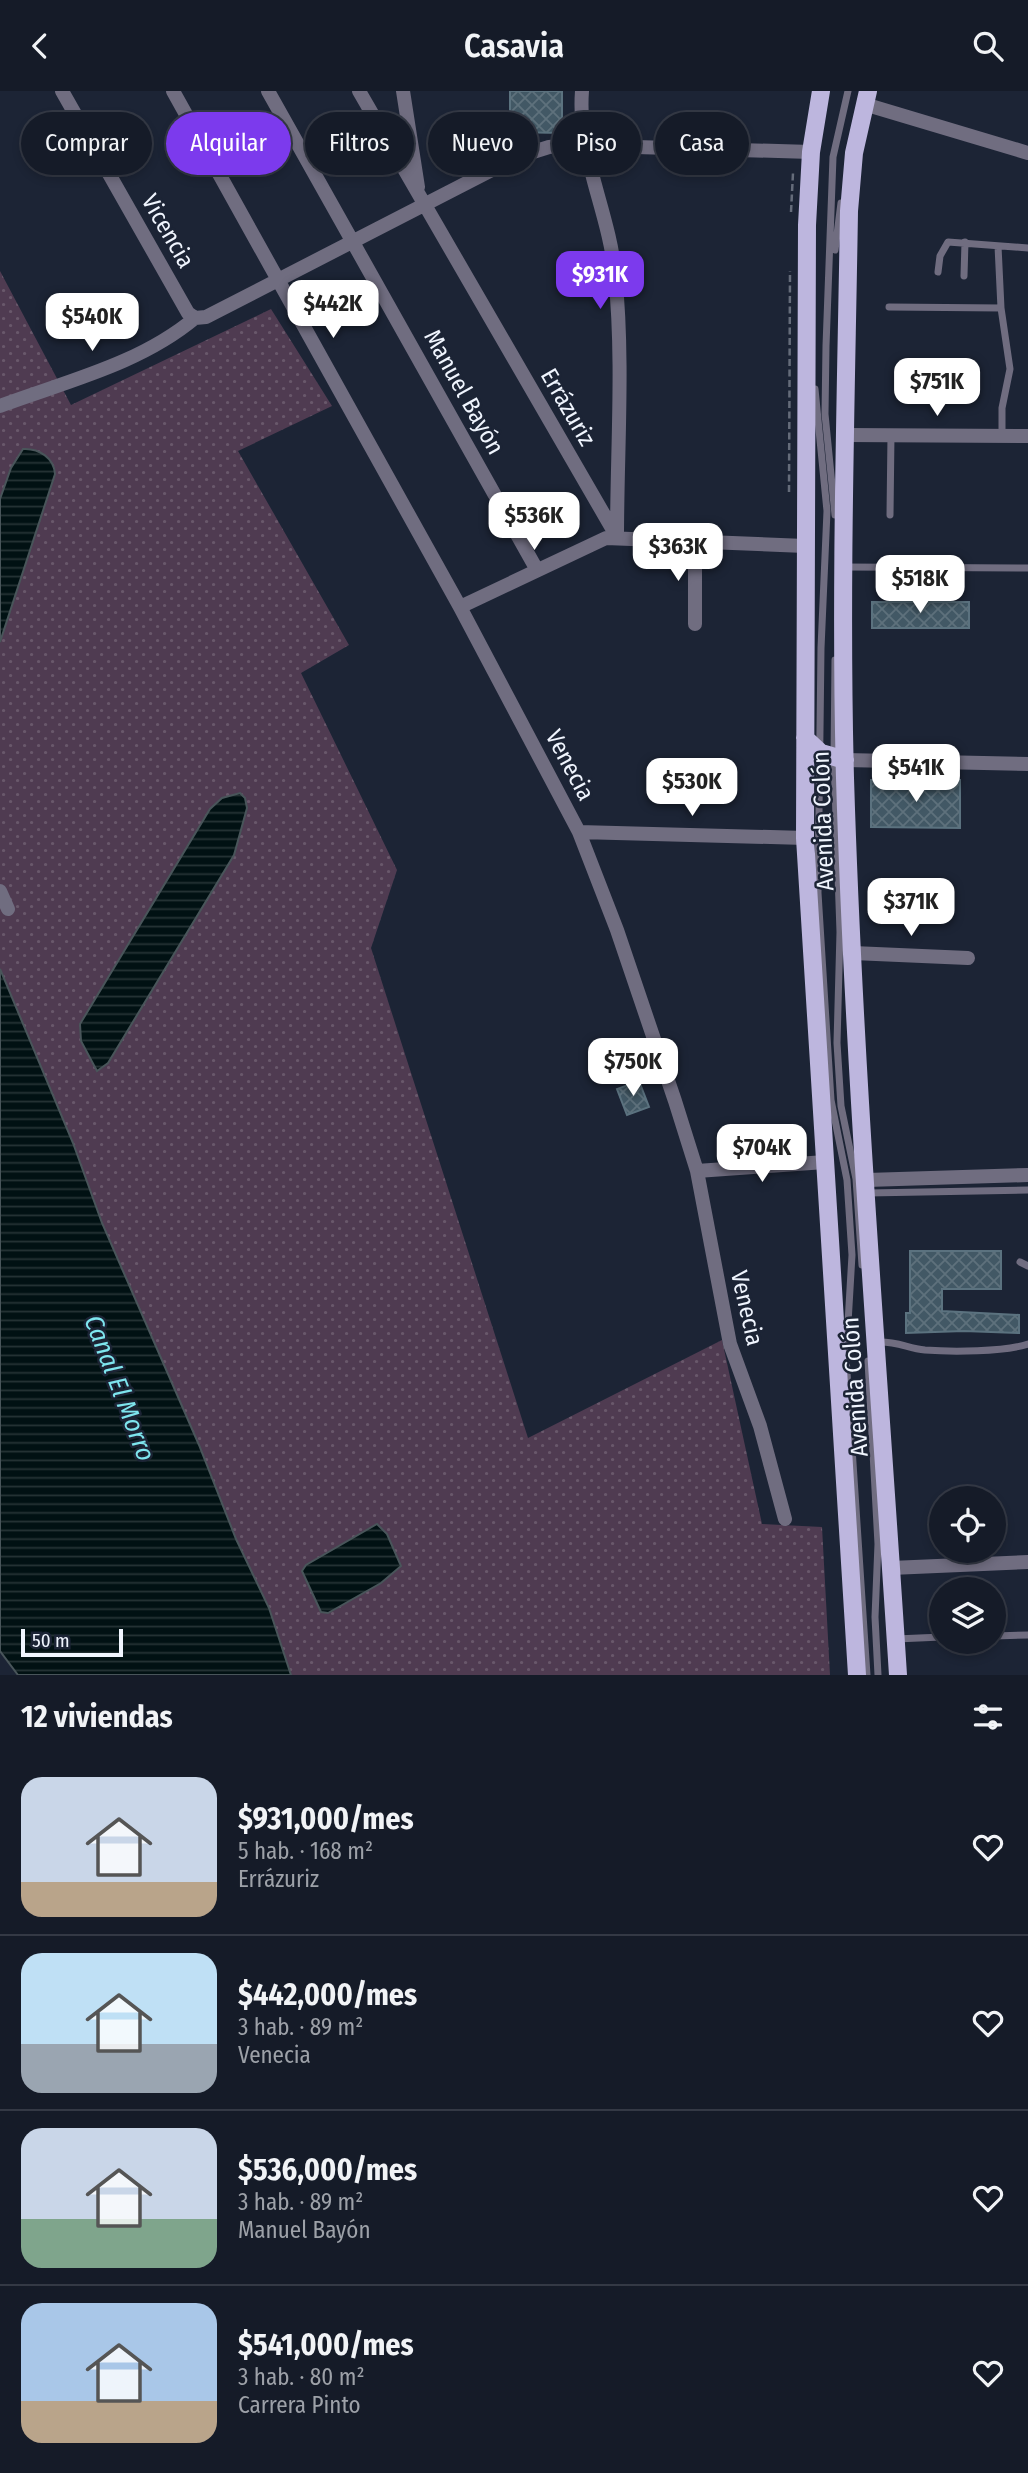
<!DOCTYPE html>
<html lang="es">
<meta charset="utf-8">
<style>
:root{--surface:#151b28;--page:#1e2430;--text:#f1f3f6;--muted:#9da1a8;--line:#343945;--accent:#7c3aed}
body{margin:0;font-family:"Fira Sans Condensed",sans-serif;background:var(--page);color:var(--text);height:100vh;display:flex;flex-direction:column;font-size:26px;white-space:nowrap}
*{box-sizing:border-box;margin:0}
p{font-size:23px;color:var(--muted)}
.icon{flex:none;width:38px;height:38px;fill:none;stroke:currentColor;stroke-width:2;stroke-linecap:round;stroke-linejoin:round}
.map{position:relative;height:1584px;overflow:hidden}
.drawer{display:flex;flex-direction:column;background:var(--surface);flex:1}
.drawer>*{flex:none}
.hud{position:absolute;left:21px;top:21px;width:987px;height:63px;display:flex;gap:14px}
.buttons{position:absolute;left:929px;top:1395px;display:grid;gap:14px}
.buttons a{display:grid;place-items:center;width:77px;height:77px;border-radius:50%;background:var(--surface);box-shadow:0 4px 10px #0003,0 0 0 2px var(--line);font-size:35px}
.scale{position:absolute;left:21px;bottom:18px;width:102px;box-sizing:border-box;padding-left:7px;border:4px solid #f0f5fe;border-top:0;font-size:19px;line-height:24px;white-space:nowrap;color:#f0f5fe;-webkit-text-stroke:5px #1c2435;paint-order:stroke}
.price{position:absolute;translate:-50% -60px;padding:0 16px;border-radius:14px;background:#fff;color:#222;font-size:23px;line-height:46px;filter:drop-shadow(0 2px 4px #0008)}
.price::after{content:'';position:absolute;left:50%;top:42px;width:21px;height:16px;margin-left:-10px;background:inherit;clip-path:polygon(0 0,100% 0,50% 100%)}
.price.active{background:var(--accent);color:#fff}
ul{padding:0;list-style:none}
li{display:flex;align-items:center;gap:21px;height:175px;padding:0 21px}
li+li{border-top:2px solid var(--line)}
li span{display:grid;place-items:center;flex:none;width:196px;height:140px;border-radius:21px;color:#555}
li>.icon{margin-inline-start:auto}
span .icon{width:84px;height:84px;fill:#fffc;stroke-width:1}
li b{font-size:30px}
h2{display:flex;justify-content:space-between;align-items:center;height:84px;padding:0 21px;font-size:30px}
.pill{padding:0 24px;border-radius:32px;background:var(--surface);box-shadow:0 4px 10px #0003,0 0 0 2px var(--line);font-size:24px;line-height:63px}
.pill.active{background:var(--accent);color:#fff}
header{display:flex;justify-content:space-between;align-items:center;height:91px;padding:0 21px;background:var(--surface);font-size:32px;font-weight:600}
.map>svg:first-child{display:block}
</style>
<header><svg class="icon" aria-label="back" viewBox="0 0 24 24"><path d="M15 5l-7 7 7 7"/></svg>Casavia<svg class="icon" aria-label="search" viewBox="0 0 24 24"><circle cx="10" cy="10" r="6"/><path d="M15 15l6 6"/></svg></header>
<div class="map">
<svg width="1028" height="1584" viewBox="0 0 1028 1584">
<defs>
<pattern id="grass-dots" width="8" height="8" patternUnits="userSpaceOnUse" patternTransform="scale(1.75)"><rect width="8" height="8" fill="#4f3b51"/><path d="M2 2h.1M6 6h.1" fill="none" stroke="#69586b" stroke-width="1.8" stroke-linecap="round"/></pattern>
<pattern id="water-rules" width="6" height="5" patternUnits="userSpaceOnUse" patternTransform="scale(1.75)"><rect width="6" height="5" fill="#011113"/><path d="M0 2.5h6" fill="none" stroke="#263436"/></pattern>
<pattern id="building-cross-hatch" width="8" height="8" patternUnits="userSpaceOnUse" patternTransform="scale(1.75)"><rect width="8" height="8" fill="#425865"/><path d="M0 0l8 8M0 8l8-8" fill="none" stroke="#5e717c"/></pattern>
</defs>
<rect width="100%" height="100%" fill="#1c2435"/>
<!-- grass -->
<path fill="url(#grass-dots)" d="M0 180 71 314 271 218 332 315 238 360 349 554 301 582 397 779 371 857 528 1347 722 1249 762 1433 822 1436 830 1584H291L269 1517 236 1448 199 1354 102 1132 73 1052 0 878Z"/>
<!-- water -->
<path fill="url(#water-rules)" stroke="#49555a" stroke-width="2" d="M23 358C39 357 54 367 55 383L0 551V408L11 377Z
M240 702 245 707 247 717 234 764 108 972 97 980 81 950 80 933 210 718 222 707Z
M0 878 73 1052 102 1132 199 1354 236 1448 269 1517 291 1584H18L0 1560Z
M377 1433 387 1443 401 1475 381 1492 328 1522 321 1521 302 1480 306 1474Z"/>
<!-- building -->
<path fill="url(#building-cross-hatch)" stroke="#5b727f" stroke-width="2" d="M510 0H562V42L510 41Z
M872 511H969V537H872Z
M871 689H960V737L871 736Z
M639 990 649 1016 627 1024 617 998Z
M910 1160H1001V1198H942V1220L1019 1224V1242L964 1240 906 1242V1222H910Z"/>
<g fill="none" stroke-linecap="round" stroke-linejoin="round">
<!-- path -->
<path stroke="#656c7a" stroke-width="2.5" stroke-dasharray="7 3.5" stroke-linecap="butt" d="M791 121 793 82
M789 401 790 180"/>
<!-- service -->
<path stroke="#706d80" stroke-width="7" d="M998 155 1001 217 1010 278 1002 317V345
M835 159 841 112
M938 181 940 165 948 151 1028 157
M964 185 965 151
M889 216 1001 217
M815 298 827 420 821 557 818 802 831 1009 847 1089 852 1164 846 1266 867 1584
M835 424 825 323 826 255 833 66 848 0
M890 424 891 344
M845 476 1028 477
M835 569 834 668 840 841 837 952 841 1015 856 1088 862 1174
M868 1102 1028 1099
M1020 1171 1028 1175
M877 1251C897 1250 907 1257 925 1259 951 1261 1004 1261 1028 1253
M868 1270 878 1453 875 1526 878 1584
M994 1545 1028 1544
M896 1548 942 1546"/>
<!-- minor -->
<path stroke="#706d80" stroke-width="14" d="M62 0 188 222 195 227
M173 0 460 516 579 741 617 839 675 1010 697 1080 730 1253 760 1335 785 1428
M268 0 537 479
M359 0 617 446
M403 0 418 96
M582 0C577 64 609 120 615 183 624 270 617 359 617 446
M864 13 1028 62
M195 227 206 226 517 66 549 56 568 54 811 61
M0 315C67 290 140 273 195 227
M846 344 1028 345
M695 450V533
M460 516 606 447 805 455
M845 669 1028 673
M579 741 805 747
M0 800 8 818
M853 862 968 867
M697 1080 825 1071
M867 1089 1028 1084
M891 1477 1028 1471"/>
<!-- primary -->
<path stroke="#bdb6de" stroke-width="18" d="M821 0 811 61 807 134 805 747 857 1584
M868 0 854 62 849 120C846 309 840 498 845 687 854 986 879 1285 898 1584
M805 647 821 662 845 669"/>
</g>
<g text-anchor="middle" stroke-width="5" stroke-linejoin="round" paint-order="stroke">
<!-- street labels -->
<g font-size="24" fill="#f0f5fe" stroke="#1c2435">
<text transform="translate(168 140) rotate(60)" y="8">Vicencia</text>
<text transform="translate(464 301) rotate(61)" y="8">Manuel Bayón</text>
<text transform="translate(568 316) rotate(60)" y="8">Errázuriz</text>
<text transform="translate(570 674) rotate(62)" y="8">Venecia</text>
<text transform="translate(823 730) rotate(-92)" y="8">Avenida Colón</text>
<text transform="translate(747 1217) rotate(77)" y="8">Venecia</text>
<text transform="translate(855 1296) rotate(-94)" y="8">Avenida Colón</text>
</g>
<!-- water labels -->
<g font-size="26" font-style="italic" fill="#7ee5ee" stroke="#1c2435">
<text transform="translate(120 1297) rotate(69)" y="9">Canal El Morro</text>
</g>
</g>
</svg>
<div class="buttons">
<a><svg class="icon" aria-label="locate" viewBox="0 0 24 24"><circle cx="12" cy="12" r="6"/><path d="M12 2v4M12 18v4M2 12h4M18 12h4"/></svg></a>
<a><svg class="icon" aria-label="layers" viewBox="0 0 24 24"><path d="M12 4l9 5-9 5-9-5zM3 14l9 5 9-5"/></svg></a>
</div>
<div class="scale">50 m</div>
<b class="price active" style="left:600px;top:220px">$931K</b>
<b class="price" style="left:333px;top:249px">$442K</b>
<b class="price" style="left:92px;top:262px">$540K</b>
<b class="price" style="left:937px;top:327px">$751K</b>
<b class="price" style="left:534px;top:461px">$536K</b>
<b class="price" style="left:678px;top:492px">$363K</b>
<b class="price" style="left:920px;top:524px">$518K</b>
<b class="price" style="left:916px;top:713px">$541K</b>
<b class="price" style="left:692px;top:727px">$530K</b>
<b class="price" style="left:911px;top:847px">$371K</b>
<b class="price" style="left:633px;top:1007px">$750K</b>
<b class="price" style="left:762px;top:1093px">$704K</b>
<div class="hud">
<a class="pill">Comprar</a>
<a class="pill active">Alquilar</a>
<a class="pill">Filtros</a>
<a class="pill">Nuevo</a>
<a class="pill">Piso</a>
<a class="pill">Casa</a>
</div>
</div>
<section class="drawer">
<h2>12 viviendas<svg class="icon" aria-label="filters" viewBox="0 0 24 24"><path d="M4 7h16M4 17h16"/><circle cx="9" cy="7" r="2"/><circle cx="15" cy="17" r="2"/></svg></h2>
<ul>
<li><span style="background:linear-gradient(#c9d6e8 75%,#b9a48a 0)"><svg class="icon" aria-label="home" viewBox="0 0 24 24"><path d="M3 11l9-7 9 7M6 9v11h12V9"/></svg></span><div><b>$931,000/mes</b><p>5 hab. · 168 m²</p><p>Errázuriz</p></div><svg class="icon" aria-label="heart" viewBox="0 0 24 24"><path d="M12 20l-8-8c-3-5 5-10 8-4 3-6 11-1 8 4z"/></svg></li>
<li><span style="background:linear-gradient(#bfe0f5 65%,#9aa5b1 0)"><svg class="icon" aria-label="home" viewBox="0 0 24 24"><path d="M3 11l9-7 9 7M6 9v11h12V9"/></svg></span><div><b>$442,000/mes</b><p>3 hab. · 89 m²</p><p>Venecia</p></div><svg class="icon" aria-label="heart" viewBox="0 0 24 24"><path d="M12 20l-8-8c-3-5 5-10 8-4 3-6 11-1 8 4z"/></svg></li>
<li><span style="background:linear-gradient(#c9d6e8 65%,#7fa58c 0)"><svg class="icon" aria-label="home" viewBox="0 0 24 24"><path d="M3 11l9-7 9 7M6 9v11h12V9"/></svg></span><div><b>$536,000/mes</b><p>3 hab. · 89 m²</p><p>Manuel Bayón</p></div><svg class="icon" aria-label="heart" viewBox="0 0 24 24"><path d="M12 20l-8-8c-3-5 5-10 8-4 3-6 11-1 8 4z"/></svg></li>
<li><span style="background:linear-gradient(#a9c7e8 70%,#b9a48a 0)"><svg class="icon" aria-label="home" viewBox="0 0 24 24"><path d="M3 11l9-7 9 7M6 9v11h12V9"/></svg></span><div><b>$541,000/mes</b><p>3 hab. · 80 m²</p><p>Carrera Pinto</p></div><svg class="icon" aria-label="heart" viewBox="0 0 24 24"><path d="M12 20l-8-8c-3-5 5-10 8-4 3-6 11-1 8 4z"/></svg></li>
</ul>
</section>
